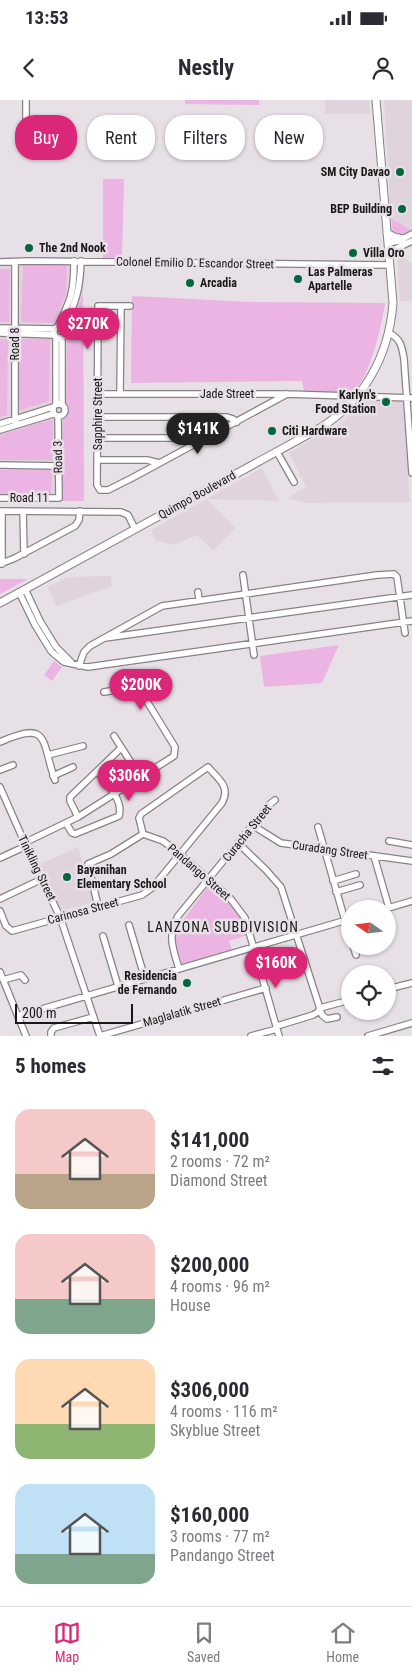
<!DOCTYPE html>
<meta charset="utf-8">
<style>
:root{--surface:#fff;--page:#f2f2f3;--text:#2b2b33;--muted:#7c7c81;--line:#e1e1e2;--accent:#db2777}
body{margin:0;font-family:"Roboto Condensed",sans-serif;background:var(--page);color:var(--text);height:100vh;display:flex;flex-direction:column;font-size:19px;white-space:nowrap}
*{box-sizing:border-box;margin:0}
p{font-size:16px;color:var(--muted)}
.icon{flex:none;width:28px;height:28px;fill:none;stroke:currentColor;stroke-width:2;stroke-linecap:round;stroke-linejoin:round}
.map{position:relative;height:936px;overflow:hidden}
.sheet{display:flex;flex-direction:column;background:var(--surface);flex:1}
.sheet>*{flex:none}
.banner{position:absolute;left:15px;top:15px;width:382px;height:45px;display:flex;gap:10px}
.needle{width:32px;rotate:284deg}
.controls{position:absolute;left:341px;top:800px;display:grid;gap:10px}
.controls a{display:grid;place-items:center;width:55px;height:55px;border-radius:50%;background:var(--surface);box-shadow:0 1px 4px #0004;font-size:25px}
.scale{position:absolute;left:15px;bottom:12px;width:118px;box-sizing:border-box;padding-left:5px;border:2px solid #191718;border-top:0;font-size:14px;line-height:18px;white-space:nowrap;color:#191718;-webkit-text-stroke:4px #e7e0e6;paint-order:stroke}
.price{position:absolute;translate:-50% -42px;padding:0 11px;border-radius:18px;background:var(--accent);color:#fff;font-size:16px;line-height:32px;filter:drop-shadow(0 1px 2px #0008)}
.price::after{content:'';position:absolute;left:50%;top:30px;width:15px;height:11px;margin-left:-8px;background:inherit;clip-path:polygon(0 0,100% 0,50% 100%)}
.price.active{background:#222;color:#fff}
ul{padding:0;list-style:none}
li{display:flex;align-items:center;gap:15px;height:125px;padding:0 15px}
li span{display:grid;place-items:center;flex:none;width:140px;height:100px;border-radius:15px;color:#555}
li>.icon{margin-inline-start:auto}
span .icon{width:60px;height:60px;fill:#fffc;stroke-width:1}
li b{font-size:21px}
h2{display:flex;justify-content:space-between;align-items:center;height:60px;padding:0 15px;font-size:21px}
.pill{padding:0 18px;border-radius:20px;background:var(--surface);box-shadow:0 1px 4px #0004;font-size:18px;line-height:45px}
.pill.active{background:var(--accent);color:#fff}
.status{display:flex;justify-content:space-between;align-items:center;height:35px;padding:0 25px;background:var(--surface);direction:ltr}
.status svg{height:14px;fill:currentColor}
header{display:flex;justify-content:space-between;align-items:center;height:65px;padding:0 15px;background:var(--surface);font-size:22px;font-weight:700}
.tab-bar{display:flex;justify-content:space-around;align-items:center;height:70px;border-top:1px solid var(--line);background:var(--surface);font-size:14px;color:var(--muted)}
.tab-bar a{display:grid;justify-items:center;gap:2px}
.tab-bar .active{color:var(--accent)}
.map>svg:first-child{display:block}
</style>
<div class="status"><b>13:53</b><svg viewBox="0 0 49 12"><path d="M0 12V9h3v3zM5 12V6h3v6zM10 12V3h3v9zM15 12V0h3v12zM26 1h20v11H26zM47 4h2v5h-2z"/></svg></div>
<header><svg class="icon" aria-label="back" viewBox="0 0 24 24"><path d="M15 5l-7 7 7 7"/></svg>Nestly<svg class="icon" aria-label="person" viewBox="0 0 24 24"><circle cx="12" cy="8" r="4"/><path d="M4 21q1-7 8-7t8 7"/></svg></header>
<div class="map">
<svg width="412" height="936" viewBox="0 0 412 936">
<rect width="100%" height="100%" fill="#e7e0e6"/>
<!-- built -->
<path fill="#e1d3de" d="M325 0H369L370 14H325Z
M384 0H412V131L391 118Z
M402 154 412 165V201H400L397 156Z
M0 157 83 158 84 401H0Z
M363 300H403L410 402 306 403 287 398 306 387 289 353 342 322Z
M262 368 279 401 207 399 235 428 213 451 197 435 173 445 156 440 151 430Z
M111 476 112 486 57 506 47 487 67 477Z
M78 747 94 802 61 811 40 764Z"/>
<!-- green -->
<path fill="#ebb4e2" d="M185 0H259V5L185 4Z
M103 79H124L122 158H103Z
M391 118 412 131 402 136 393 133Z
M67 163 66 194 54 223 21 222 23 164Z
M0 169H10L9 222H0Z
M83 194 84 401H62L63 319 68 312 66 303 67 240 70 233V227Z
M132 196 250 202 385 203C382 223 370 282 351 292 341 297 315 293 304 292L302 281 131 283Z
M0 239H8L7 315 0 317Z
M19 239H50L49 301 21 310 19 308Z
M49 320H51L53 322 52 360H0V335Z
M0 370H52L51 394H0Z
M0 479H28L0 494Z
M339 545 322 583 264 587 260 556Z
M54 561 62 567 52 581 44 575Z
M210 784C229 800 240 811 248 835L229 841 232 851 182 865 175 839 177 828Z"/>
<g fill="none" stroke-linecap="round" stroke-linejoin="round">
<!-- minor casing -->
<g stroke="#888287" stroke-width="8">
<path id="minor" d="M26 31V0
M388 143 399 141 412 134
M389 152 412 141
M0 162 30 161 390 165
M15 162V319L17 325
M130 206H98L97 385 100 390H108L132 378 287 294
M54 232a6 6 0 1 1 12 0a6 6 0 1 1-12 0Z
M58 226C71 199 74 192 74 161
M0 228 55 229
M64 228C76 202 80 190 81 161
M0 233 54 235
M389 233C401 239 402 247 404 259L412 373
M98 294H287L412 298
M120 294 121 206
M53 310a6 6 0 1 1 12 0a6 6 0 1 1-12 0Z
M56 304V237
M62 305V238
M98 317H227L233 319 237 322
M0 324 53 307
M0 330 53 314
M98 338H191L201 341
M277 352 294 382
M97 360H147L159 363
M0 365 59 366
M0 398H59L58 316
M0 411 121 412 128 415 135 429
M2 411V464
M23 411 24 454
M0 464 15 458 75 426 79 420 80 411
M243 475 254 555
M25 489 40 521 56 547
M19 492 35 525 51 551
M198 492 199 500
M105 538 412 495
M58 549 71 562
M53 553 64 562 88 567 412 521
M79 566 84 552 90 546 162 506 377 475 394 474 397 477 405 533
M114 636 141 678
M0 642C51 619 41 642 55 680
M48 655 83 646
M0 670 13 665
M53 676 73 667
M0 687 26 746 60 817 100 936
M78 717 70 701V697L121 648
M66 723 72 733 75 734 119 716C124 699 105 683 97 671
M252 725 281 743 412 761
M318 727 350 838
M143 734 163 741 180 754 230 798 245 818 279 936
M389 741 412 745
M24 743 78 717 174 656 175 647 148 603 144 588 139 586 104 592
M238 743 266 770 281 787 322 915 327 919 337 917
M374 756 389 808
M0 758 26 746
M333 781 356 774
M336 792 360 785
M0 799 42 779
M98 806 88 764 111 754 143 734
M385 809 412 801
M0 811 6 826 12 831 142 795 153 787 222 703C231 686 218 679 208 667L141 714 139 718 143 734
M129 825 145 879
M103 836 118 886
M353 846 356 855
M179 869C173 848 167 837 178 816L270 704 275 700
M0 872 26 936
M3 880 21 875 25 880
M388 889 412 883
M18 916 350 819
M277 926 313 915 318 912 320 908 350 900
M51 936V932L54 928 93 917
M100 936 266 888
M251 936 277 929
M368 936 412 923"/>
</g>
<!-- major casing -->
<g stroke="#888287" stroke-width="9">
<path id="major" d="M387 133 394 137 403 139
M0 503 320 328C365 300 389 255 393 203L376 0"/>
</g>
<!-- minor -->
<use href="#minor" stroke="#fff" stroke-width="5.5"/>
<!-- major -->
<use href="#major" stroke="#fff" stroke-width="7"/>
</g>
<!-- markers -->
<g fill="#02673c" stroke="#e7e0e6" stroke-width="2">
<circle cx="400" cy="72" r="5"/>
<circle cx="402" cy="109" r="5"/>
<circle cx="29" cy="148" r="5"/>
<circle cx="353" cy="153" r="5"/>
<circle cx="298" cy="179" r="5"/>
<circle cx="190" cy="183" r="5"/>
<circle cx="386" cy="302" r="5"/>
<circle cx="272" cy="331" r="5"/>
<circle cx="67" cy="777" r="5"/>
<circle cx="187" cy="883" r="5"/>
</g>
<g text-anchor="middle" stroke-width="5" stroke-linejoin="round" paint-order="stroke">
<!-- poi labels -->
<g font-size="12" font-weight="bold" fill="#191718" stroke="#e7e0e6" text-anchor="start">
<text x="390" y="76" text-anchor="end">SM City Davao</text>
<text x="392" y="113" text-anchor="end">BEP Building</text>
<text x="39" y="152">The 2nd Nook</text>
<text x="363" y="157">Villa Oro</text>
<text x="308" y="176">Las Palmeras<tspan x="308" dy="14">Apartelle</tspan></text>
<text x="200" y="187">Arcadia</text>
<text x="376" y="299" text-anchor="end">Karlyn's<tspan x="376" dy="14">Food Station</tspan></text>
<text x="282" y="335">Citi Hardware</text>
<text x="77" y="774">Bayanihan<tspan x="77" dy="14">Elementary School</tspan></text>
<text x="177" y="880" text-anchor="end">Residencia<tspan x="177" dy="14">de Fernando</tspan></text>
</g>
<!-- street labels -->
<g font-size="12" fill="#191718" stroke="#e7e0e6">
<text transform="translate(195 163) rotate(1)" y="4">Colonel Emilio D. Escandor Street</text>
<text transform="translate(15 244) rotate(-90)" y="4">Road 8</text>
<text x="227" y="298">Jade Street</text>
<text transform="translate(98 314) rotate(-90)" y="4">Sapphire Street</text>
<text transform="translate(58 357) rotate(-91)" y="4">Road 3</text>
<text transform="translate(197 395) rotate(-29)" y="4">Quimpo Boulevard</text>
<text x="29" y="402">Road 11</text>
<text transform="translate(247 733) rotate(-51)" y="4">Curacha Street</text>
<text transform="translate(330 750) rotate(8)" y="4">Curadang Street</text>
<text transform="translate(37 768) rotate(64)" y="4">Tinikling Street</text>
<text transform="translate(199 772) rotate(41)" y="4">Pandango Street</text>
<text transform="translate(83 811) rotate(-15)" y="4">Carinosa Street</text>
<text transform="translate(182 912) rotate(-16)" y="4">Maglalatik Street</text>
</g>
<!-- neighbourhood labels -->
<g font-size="14" letter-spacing="1" fill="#191718" stroke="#e7e0e6">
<text x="223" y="832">LANZONA SUBDIVISION</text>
</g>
</g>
</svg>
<div class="controls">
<a><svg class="needle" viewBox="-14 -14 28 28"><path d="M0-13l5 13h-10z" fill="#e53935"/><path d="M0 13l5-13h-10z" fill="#7c7c81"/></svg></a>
<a><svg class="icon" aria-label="locate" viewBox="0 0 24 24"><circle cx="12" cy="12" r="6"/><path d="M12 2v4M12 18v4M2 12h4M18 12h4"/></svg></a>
</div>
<div class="scale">200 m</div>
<b class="price" style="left:88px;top:250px">$270K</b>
<b class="price active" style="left:198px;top:355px">$141K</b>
<b class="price" style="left:141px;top:611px">$200K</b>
<b class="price" style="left:129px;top:702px">$306K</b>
<b class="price" style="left:276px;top:889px">$160K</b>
<div class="banner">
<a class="pill active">Buy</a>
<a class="pill">Rent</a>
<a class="pill">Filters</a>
<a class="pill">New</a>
</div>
</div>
<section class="sheet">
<h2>5 homes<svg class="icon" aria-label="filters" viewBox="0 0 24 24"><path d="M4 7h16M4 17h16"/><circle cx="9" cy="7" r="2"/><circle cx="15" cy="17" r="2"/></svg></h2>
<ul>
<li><span style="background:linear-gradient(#f6c9c9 65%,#b9a48a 0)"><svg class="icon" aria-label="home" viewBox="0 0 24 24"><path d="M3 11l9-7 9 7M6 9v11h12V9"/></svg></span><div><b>$141,000</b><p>2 rooms · 72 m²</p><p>Diamond Street</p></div></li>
<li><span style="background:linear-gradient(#f6c9c9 65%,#7fa58c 0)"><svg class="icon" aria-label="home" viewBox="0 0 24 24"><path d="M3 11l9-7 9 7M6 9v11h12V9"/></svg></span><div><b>$200,000</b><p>4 rooms · 96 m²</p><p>House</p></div></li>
<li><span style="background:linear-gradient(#ffd9b3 65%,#8fb573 0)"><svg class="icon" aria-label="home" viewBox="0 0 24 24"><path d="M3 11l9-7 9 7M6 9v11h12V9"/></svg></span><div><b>$306,000</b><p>4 rooms · 116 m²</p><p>Skyblue Street</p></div></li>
<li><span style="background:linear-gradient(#bfe0f5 70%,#7fa58c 0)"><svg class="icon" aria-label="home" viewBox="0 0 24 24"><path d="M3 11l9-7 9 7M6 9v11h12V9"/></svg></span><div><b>$160,000</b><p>3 rooms · 77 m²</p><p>Pandango Street</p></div></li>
</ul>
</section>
<nav class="tab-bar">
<a class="active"><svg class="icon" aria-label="map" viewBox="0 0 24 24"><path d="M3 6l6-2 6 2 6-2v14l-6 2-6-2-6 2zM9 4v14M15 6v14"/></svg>Map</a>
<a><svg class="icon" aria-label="saved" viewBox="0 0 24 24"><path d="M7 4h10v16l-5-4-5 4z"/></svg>Saved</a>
<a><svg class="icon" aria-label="home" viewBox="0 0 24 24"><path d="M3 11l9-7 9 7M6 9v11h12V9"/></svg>Home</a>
</nav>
